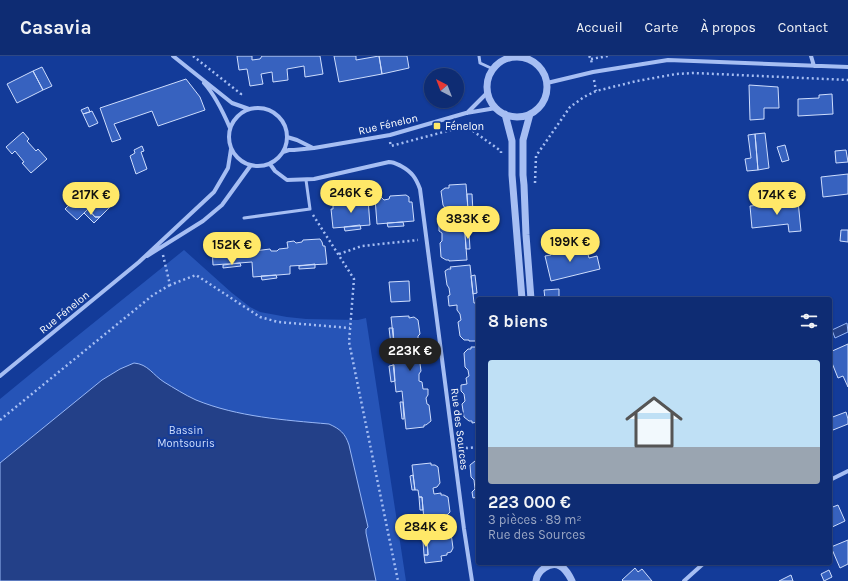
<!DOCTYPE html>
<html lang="fr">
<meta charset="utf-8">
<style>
:root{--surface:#0e2c73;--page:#1c387b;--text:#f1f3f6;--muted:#9ba7c4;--line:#2e4885;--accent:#ffe868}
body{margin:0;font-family:Karla,sans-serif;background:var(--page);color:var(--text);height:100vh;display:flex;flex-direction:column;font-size:15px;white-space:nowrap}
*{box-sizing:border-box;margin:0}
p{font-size:13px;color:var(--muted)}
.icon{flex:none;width:22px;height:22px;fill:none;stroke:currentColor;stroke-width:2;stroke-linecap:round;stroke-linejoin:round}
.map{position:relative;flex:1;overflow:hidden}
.drawer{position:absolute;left:476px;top:241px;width:356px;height:268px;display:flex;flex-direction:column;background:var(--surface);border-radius:4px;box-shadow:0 1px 3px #0004,0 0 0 1px var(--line)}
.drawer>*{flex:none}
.needle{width:26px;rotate:318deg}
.controls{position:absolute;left:424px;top:12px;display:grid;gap:8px}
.controls a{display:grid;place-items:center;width:40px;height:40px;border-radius:50%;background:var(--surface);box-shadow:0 1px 3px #0004,0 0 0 1px var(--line);font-size:20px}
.price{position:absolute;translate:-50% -34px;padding:0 9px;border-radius:14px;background:var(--accent);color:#111;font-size:13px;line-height:26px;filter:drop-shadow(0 1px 2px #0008)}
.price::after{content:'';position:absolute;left:50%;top:24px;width:12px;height:9px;margin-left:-6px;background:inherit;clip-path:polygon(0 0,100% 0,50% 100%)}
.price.selected{background:#222;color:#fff}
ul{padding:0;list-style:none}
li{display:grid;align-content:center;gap:8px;height:212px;padding:0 12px}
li+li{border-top:1px solid var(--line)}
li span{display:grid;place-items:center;height:124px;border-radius:4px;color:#555}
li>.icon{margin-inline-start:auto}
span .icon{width:72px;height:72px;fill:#fffc;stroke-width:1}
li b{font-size:17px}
h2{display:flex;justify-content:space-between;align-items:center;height:48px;padding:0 12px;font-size:17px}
header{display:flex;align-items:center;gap:24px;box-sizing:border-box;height:56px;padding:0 20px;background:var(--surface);border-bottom:1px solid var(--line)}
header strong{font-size:19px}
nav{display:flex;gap:22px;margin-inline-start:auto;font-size:14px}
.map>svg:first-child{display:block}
</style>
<header>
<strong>Casavia</strong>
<nav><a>Accueil</a><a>Carte</a><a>À propos</a><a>Contact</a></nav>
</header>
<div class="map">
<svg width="848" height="525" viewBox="0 0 848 525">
<rect width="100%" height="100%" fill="#133b99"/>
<!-- green -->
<path fill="#2654b7" d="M184 194 232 237 250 251 260 256 287 261 306 263 358 264 366 262 406 525H0V343L50 302Z"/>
<!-- water -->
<path fill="#234088" stroke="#98b7f6" d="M847 267 848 276 835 282 832 274Z
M134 307C148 308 153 319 164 326 174 332 185 339 196 344 238 361 284 364 329 368 340 373 345 377 349 389L368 471 366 473V477L376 525H0V407L102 324 120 313Z"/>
<!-- building -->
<path fill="#3762bf" stroke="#ceddfd" d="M237 0H252V4L260 3 262 0H320L323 18 305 21 304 10 287 13 288 24 273 26 272 16 261 18 263 28 250 30 247 13 239 14Z
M334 0H356V4L379 0 382 18 339 26Z
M379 0H407L409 12 382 18Z
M42 11 52 30 43 34 33 15Z
M33 15 43 34 17 47 7 28Z
M186 23 200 41 205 54 158 70 152 55 114 68 121 83 112 86 100 52Z
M749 29 778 31 779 52H764V63L750 64Z
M832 38 833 58 798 60V43L819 42V39Z
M88 51 90 56 83 58 81 54Z
M92 55 98 67 89 71 83 58Z
M23 76 29 83 27 85 36 95 38 93 47 103 31 117 22 107 24 106 15 95 12 98 6 91Z
M765 77 769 112 758 114 755 78Z
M755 78 758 114 747 115 745 103 751 102 748 79Z
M785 89 789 104 782 106 777 91Z
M142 90 144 95 141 96 147 113 136 118 130 100 135 97 134 94Z
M846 94 848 106 836 107 835 95Z
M848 118V138L823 141 821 121Z
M91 127 97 133 93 136 110 151 100 161H95L88 153 77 164 65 153Z
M466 128 469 166H464L467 204 449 205V204H446L441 201 440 187 442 185V177L439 175V168L444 167 443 159 446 157 445 152 443 149 441 135 445 132H449V129Z
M467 138H472L473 156H468Z
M406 139 409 141V146H412L414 165 377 168 375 142 381 141 384 144 389 143 390 140Z
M368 143 370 169 333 172 331 153H333V150L337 146 351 144 353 147 358 146 359 144Z
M798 145 801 175 789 176 788 168 752 172 750 150Z
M88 153 95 161H100L94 167 84 157Z
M403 166 404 170 388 171 387 167Z
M360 169 361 173 345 175 344 171Z
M841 174H848V186L840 185Z
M561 175 562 184 552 186 550 178Z
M465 176H469L470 193H466Z
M249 180 251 197 253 196 254 195 270 193 271 195H277L279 193 288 192 287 186 294 185 296 187 302 186 303 184 320 183 322 186 323 190H325L327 208 290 210V218L253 221 252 206 213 209 212 191H213V189L217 183 231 181 232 183H237L238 181Z
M556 190 558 198 586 191 589 202 597 200 600 213 551 225 545 200 551 199 549 192Z
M240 207 241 210 223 212V209Z
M315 208V212L299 213V210Z
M470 209 474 247H478V285H469V284H464L460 280 458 266 461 264 460 258 457 254V249L449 250 448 240 450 239 449 232 447 229 445 215 448 213H451L450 211Z
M276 219 277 222 262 224 261 220Z
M475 219 477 237 473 238 471 220Z
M409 225 410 245 391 246 389 226Z
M559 233V243H545L544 234Z
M409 260V262L414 261 418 264 420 278 418 280V286L420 288 421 296 417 297V300H419L421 315 419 318V325L422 326 423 333H428V339L426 342 427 348 429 349 431 365 426 369H424V371L406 373 402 335 396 336 392 298H395L391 261Z
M389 272H393L394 288 391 289Z
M848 288V331L843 320 838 322 830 302V296Z
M471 291H478V366L472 367V365H469L464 361 462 348 465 345 464 338 461 335V329L467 328 466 322 469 320 468 314 465 311 464 297 468 293H471Z
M394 309 395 325 391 326 389 310Z
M400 346H403L404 363H402Z
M846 356 848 363V368L833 374 830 365V362Z
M477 403H478V441L473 442 472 436 475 433 474 424 471 421 470 409 475 405H478Z
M431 407V409H435L438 411 440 427 437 431 433 432 434 438 441 437V439H444L448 441 450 456 447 459 444 460V463H441L442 474H445V476L448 475 451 477 453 492 451 496 447 497V499L441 500 442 505 425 507 424 499H428L426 464H424L422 441H419L418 434H415L412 409Z
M413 419 415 434H412L410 420Z
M419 441H422L423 454H420Z
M838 449 845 465 830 472V452Z
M848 484V508L840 512 831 491Z
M423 485H427L428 499H424Z
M635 512 638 516 642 513 652 525H623L622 524Z
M829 514 832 521 824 525 821 518Z
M791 519 793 525H779Z"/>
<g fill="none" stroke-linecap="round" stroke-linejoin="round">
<!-- path -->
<path stroke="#a6bef3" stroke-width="2.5" stroke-dasharray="2 3" stroke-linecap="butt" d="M193 0 241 38 239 40
M589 0 591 3 592 9
M591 3 608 0
M594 24 596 35
M390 86 391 90 466 70 501 95V97
M535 127 536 100 570 51 584 41 596 35 637 25 676 18 694 17 848 24
M313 159 354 223 349 286 398 525
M339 198 362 190 418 184
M163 199 170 229 196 219 260 261 278 266 350 272
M0 364 153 239 170 229
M461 391 467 392 478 391"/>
<!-- service -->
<path stroke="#a6bef3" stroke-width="3" d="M479 0 480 7 493 13
M244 162 310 153 306 124"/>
<!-- minor -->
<path stroke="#a6bef3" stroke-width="4" d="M173 0 232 47 249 53
M811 0 814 10
M204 27C214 38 224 58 230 72
M547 27 593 16 668 4 848 11
M229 81a29 29 0 1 1 58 0a29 29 0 1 1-58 0Z
M467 57 488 36
M287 81 297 84 313 92
M283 96 289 94H294L314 92 390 79 466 57 496 52
M270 108 275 115 287 124 314 123 389 106C394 106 397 108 401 110 412 116 416 122 420 133L464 473 472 525
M147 200 203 165 222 149 251 109
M0 320 139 206 214 136 228 112 231 93
M830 424 848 415
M684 525 704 507"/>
<!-- tertiary -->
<path stroke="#a6bef3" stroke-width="7" d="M487 31a30 30 0 1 1 60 0a30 30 0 1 1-60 0Z
M505 58 512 85V119L522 243
M530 58 523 84V119L524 129 526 179 531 243
M536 525C537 515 550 505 560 510 566 513 569 519 572 525"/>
</g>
<!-- markers -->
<rect fill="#ffe868" stroke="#133b99" stroke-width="1.5" x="433" y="66" width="8" height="8" rx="2"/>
<g text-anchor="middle" stroke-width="4" stroke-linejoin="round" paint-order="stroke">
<!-- street labels -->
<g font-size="11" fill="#fff" stroke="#133b99">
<text transform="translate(388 68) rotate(-13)" y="4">Rue Fénelon</text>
<text transform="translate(64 256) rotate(-39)" y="4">Rue Fénelon</text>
<text transform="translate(460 373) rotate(83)" y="4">Rue des Sources</text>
</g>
<!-- poi labels -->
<g font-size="11" fill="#fff" stroke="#133b99" text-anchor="start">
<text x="445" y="74">Fénelon</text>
</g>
<!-- park labels -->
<g font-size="11" fill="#ceddfd" stroke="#133b99">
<text x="186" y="378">Bassin<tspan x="186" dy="13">Montsouris</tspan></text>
</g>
</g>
</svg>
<div class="controls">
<a><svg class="needle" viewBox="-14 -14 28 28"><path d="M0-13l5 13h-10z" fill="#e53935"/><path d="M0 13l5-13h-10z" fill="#9ba7c4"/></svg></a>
</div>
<b class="price" style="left:351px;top:158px">246K €</b>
<b class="price" style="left:91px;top:160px">217K €</b>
<b class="price" style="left:777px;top:160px">174K €</b>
<b class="price" style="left:468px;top:184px">383K €</b>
<b class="price" style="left:570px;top:207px">199K €</b>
<b class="price" style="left:232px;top:210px">152K €</b>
<b class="price selected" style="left:410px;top:316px">223K €</b>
<b class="price" style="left:426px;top:492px">284K €</b>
<section class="drawer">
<h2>8 biens<svg class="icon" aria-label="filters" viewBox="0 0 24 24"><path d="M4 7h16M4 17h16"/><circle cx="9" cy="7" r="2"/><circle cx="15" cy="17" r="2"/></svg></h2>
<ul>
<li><span style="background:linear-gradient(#bfe0f5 70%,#9aa5b1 0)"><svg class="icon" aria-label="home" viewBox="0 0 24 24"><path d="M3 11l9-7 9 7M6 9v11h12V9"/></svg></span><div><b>223 000 €</b><p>3 pièces · 89 m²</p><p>Rue des Sources</p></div></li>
</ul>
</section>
</div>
